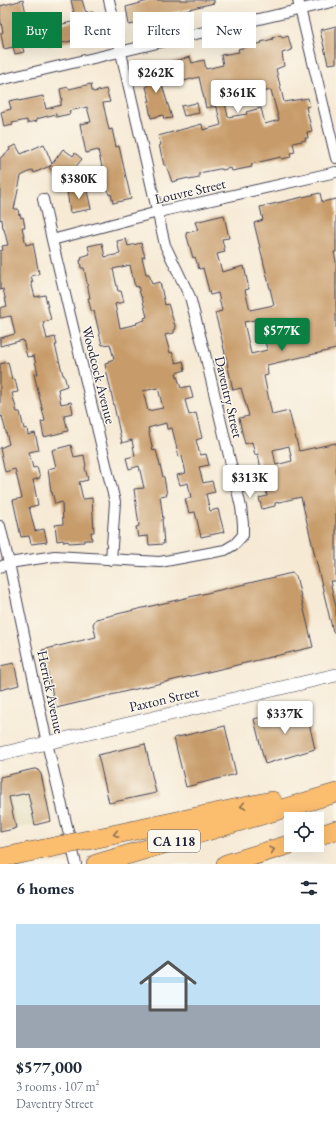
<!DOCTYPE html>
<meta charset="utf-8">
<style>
:root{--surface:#fff;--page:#f2f2f3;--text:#1f2937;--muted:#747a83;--accent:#0b8043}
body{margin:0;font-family:"EB Garamond",serif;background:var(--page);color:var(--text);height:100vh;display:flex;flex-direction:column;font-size:15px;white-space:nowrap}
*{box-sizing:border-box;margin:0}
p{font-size:13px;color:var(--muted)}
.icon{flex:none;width:22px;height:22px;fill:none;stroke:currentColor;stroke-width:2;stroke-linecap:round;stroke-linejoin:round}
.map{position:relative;height:864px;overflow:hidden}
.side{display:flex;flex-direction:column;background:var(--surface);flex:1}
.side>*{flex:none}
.banner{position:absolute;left:12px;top:12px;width:312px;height:36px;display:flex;gap:8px}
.buttons{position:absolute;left:284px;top:812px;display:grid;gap:8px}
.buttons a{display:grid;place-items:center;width:40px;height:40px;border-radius:0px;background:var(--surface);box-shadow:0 4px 16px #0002;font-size:20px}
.price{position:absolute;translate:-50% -34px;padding:0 9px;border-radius:4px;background:#fff;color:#222;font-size:13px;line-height:26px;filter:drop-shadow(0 1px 2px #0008)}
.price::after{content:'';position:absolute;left:50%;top:24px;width:12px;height:9px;margin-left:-6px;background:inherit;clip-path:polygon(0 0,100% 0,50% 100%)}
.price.selected{background:var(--accent);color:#fff}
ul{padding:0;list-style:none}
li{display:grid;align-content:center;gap:8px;height:212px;padding:0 16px}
li span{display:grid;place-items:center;height:124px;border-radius:0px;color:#555}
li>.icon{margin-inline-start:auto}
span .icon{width:72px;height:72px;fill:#fffc;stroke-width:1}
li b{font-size:17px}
h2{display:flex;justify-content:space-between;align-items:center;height:48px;padding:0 16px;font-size:17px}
.chip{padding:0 14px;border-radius:0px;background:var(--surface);box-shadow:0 4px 16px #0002;font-size:14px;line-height:36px}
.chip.selected{background:var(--accent);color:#fff}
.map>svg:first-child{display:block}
</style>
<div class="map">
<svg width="336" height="864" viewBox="0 0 336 864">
<rect width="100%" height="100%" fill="#fbf7ec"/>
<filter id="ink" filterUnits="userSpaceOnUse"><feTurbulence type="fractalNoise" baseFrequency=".025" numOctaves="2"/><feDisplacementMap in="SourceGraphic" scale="8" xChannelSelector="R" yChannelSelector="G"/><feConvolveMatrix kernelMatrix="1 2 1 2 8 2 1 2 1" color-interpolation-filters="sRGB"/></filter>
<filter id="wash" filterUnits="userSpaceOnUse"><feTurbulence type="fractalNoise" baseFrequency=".012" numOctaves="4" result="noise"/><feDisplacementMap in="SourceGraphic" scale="16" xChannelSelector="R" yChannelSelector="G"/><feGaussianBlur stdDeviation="0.9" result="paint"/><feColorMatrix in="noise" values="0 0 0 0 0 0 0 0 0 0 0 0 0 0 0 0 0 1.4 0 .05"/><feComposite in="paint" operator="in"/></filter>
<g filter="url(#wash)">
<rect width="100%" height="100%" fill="#f6ead5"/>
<!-- built -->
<path fill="#e2dcba" d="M34 769H37L41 774 52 821 0 832V777Z"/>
<g id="blocks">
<!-- building -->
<path fill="#c89c6a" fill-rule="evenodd" d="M23 0 28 22 39 20 41 29 76 21 71 0H82L86 13 93 12 96 22 93 23 95 30H93L94 36 48 46 47 41 22 46 24 52 15 54 13 47 4 49 1 35V33L3 32 0 18V6Z
M148 0H214V3L163 15 164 18 129 25 126 7 148 1Z
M336 26V63L328 64 320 30Z
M281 35 282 38 288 36 292 50 282 53 284 66 276 69 284 102 308 98 310 106 306 107 312 131 307 132 308 138H305L306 140 293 143 295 152 290 153 291 157 282 159 281 157 251 164 252 167 232 171 231 168 222 170V169H219L199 173V178L189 180 188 178 172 182 166 165H164L159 145H161L158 136 202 124 203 130 221 125 217 108H216L215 106 206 108 199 77 176 83 171 62 190 57 192 63 204 60 206 69 223 65 221 55 239 52 238 49 262 43 261 42 273 39 272 38ZM271 90 279 120 265 124 261 108 246 112 247 114 228 117 224 98 248 93 249 95Z
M156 65 165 95 172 118 164 119 163 115 151 118 148 101H150L146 87 148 86 143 69Z
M91 84 92 91 94 92 106 89 110 102 103 103 109 130 112 129 116 147 119 146 131 199 113 203 111 194 109 195 106 181 89 188 85 180 103 171 98 150 86 153 80 124 91 122 87 107 69 111 70 114 56 117V114L36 119 37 121 27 123V120L12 123 13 125 4 127 1 112 11 109 9 101 19 99V101L43 96 46 109 61 105V100H62L60 89 68 87 69 89Z
M197 103 199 113 184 116 181 106Z
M44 144 52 164 63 149 73 156 75 153 82 159 65 180 49 168 52 165 34 173 33 170 21 176 14 209H18L19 215 20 214 21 218 23 217 25 227H22L26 245 33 243 39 274 31 276 33 282H31L35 297 45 295 51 320 43 322 47 339 55 337 57 345H55L60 364 63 375H64L67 386 58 389 61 404 71 402 73 413 64 415 68 431 44 437 41 422 45 421 34 374H38L34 356 27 357 23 340 0 346V338L15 334 11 316 0 318V308L7 306 3 289 0 290V251L3 250 2 246 8 245 4 229H3L2 219 0 220V158L10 150 9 148 16 145 21 154Z
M86 186 91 209 70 213 67 190Z
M320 193 322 202 336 199V252H334L336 261V349L267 365 268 375 264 376 272 415 289 411 299 451 336 443V581H330L336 607V632H333L301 497 275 503V506L262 509 259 498 267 496 264 481 255 483 252 471 261 469 258 454 255 455 252 442 245 444 242 432 239 418 249 416 241 388 233 390 222 340 215 313 222 311 218 293 210 295 203 268 199 269 195 257 193 258 186 233 198 230 195 222 224 215 229 238 222 239 225 252 217 254 222 272 244 266 249 289 245 290 250 310 274 305 254 223 263 220 260 207ZM260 319 267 350 251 354 244 322ZM289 446 292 461 276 465 273 450Z
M126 239 128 246 141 243 145 257H142L146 274H149L152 284 160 282 165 305 168 304 169 307 176 329 174 330V333L165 335 170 353 172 352 176 363 183 361 185 370 176 373 181 388 190 386 193 398 185 400 189 415 196 413 202 438 196 440 200 455 206 454 209 465 199 467 203 483 212 481 215 492 206 494 210 511 218 509 224 532 201 537 195 512 189 513 185 499 191 498 188 483 180 485 177 475 186 473 182 456 179 457 172 428 167 429 166 423 148 428 153 451 156 450 163 477H164L167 495 160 496 163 519H162L164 544 149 545 148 536 138 537 136 527 139 526 134 489 144 488 139 466 129 469 126 458 135 456 132 440 122 443 105 364 109 363 108 361 114 359 110 344 102 345 94 311 93 312 91 310 88 298H90L84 268H81L80 260H82L81 257 90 254 88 246 102 243 105 257 120 254 117 241ZM130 265 134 283 136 287 138 286 141 297H142L147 317 144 318 145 320 136 323 137 324 120 328 115 304 124 302 121 291H118L113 269ZM158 388 163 408 148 411 143 391Z
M8 362 12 380 15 379 18 392 12 393 17 412H20L24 429 27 428 28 435 35 433 39 450 29 452 33 468 37 467 40 478 33 480 38 505 29 507 35 531 44 529 47 542 31 544 29 536 21 537 13 500 22 498 15 469 5 472 0 448 9 444 2 416 0 417V364Z
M71 445 74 457 84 455 86 466 85 467 88 480 79 482 83 499 92 498 94 532H91L92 540H84V542L69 543 68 541 64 542 63 540 57 541 55 525 63 524 62 502 55 504 52 492H51L48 469 56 467 52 450Z
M292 573 296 576 313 647 56 708 42 650 96 637 93 624 96 619Z
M14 663 19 685 0 690V666Z
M305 706 315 749 265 764 254 719Z
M225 726 236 774 186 787 174 738Z
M145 744 156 793 109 803 98 755Z
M34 769H37L41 774 51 821 35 825 28 793 9 797 16 828H14V829L0 832V777Z"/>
</g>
</g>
<g filter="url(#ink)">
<use href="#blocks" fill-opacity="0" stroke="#424052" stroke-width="1"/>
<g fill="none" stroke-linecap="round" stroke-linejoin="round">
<!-- minor casing -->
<g stroke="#424052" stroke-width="12">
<path id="minor" d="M298 0 336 158
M0 80 336 1
M43 199 52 240 115 502 111 560
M52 240 158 212 336 172
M0 526 9 563 47 743 76 864
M0 567 9 563 55 556 160 562 225 550 235 544 243 535V524L241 507 205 354 190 297 165 245 109 0"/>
</g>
<!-- tertiary casing -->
<g stroke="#424052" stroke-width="14">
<path id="tertiary" d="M0 754 336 675"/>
</g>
<!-- motorway casing -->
<g stroke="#424052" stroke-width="20">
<path id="motorway" d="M317 836 336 830
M93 839 272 801
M0 858 39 850
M96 864 336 793
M226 864 291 844"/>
</g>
<!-- minor -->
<use href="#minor" stroke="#fff" stroke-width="10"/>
<!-- tertiary -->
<use href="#tertiary" stroke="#fff" stroke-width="13"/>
<!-- motorway -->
<use href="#motorway" stroke="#fbbd6e" stroke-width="19"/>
<!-- motorway-bridge casing -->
<g stroke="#424052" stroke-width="20" stroke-linecap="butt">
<path id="motorway-bridge" d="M39 850 93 839"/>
</g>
<!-- motorway-bridge -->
<use href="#motorway-bridge" stroke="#fbbd6e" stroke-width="19"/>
</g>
<!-- one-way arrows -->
<defs><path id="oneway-chevron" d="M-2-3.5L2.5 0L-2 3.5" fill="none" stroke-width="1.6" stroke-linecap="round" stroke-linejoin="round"/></defs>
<g stroke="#8e7054">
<use href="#oneway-chevron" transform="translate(243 806) rotate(169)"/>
<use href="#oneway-chevron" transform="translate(116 834) rotate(168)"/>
<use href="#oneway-chevron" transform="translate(272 850) rotate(-17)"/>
</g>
</g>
<g text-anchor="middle" stroke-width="3" stroke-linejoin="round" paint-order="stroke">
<!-- shield labels -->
<rect fill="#fbf7ec" stroke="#636270" stroke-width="1" x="148" y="830" width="52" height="22" rx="3"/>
<g font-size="13" font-weight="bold" fill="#22223b">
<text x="174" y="846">CA 118</text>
</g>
<!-- street labels -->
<g font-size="14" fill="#22223b" stroke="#fbf7ec">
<text transform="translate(190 191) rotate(-13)" y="5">Louvre Street</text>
<text transform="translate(99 375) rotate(76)" y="5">Woodcock Avenue</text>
<text transform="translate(229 397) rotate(77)" y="5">Daventry Street</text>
<text transform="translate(51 692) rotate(78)" y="5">Herrick Avenue</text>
<text transform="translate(164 699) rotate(-13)" y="5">Paxton Street</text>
</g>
</g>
</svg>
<div class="buttons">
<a><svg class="icon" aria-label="locate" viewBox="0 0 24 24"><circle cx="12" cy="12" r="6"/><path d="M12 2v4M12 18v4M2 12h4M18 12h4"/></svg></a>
</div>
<b class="price" style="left:156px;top:94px">$262K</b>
<b class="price" style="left:238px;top:114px">$361K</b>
<b class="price" style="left:79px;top:200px">$380K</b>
<b class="price selected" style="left:282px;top:352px">$577K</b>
<b class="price" style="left:250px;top:499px">$313K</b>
<b class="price" style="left:285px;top:735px">$337K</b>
<div class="banner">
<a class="chip selected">Buy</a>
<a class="chip">Rent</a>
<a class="chip">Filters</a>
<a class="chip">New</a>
</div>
</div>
<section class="side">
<h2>6 homes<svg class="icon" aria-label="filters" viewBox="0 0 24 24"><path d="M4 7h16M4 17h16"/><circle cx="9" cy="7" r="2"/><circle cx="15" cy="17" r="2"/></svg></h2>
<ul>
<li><span style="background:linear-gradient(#bfe0f5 65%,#9aa5b1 0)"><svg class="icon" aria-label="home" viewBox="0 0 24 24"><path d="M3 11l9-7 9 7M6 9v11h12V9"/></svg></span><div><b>$577,000</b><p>3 rooms · 107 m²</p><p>Daventry Street</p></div></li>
</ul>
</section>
